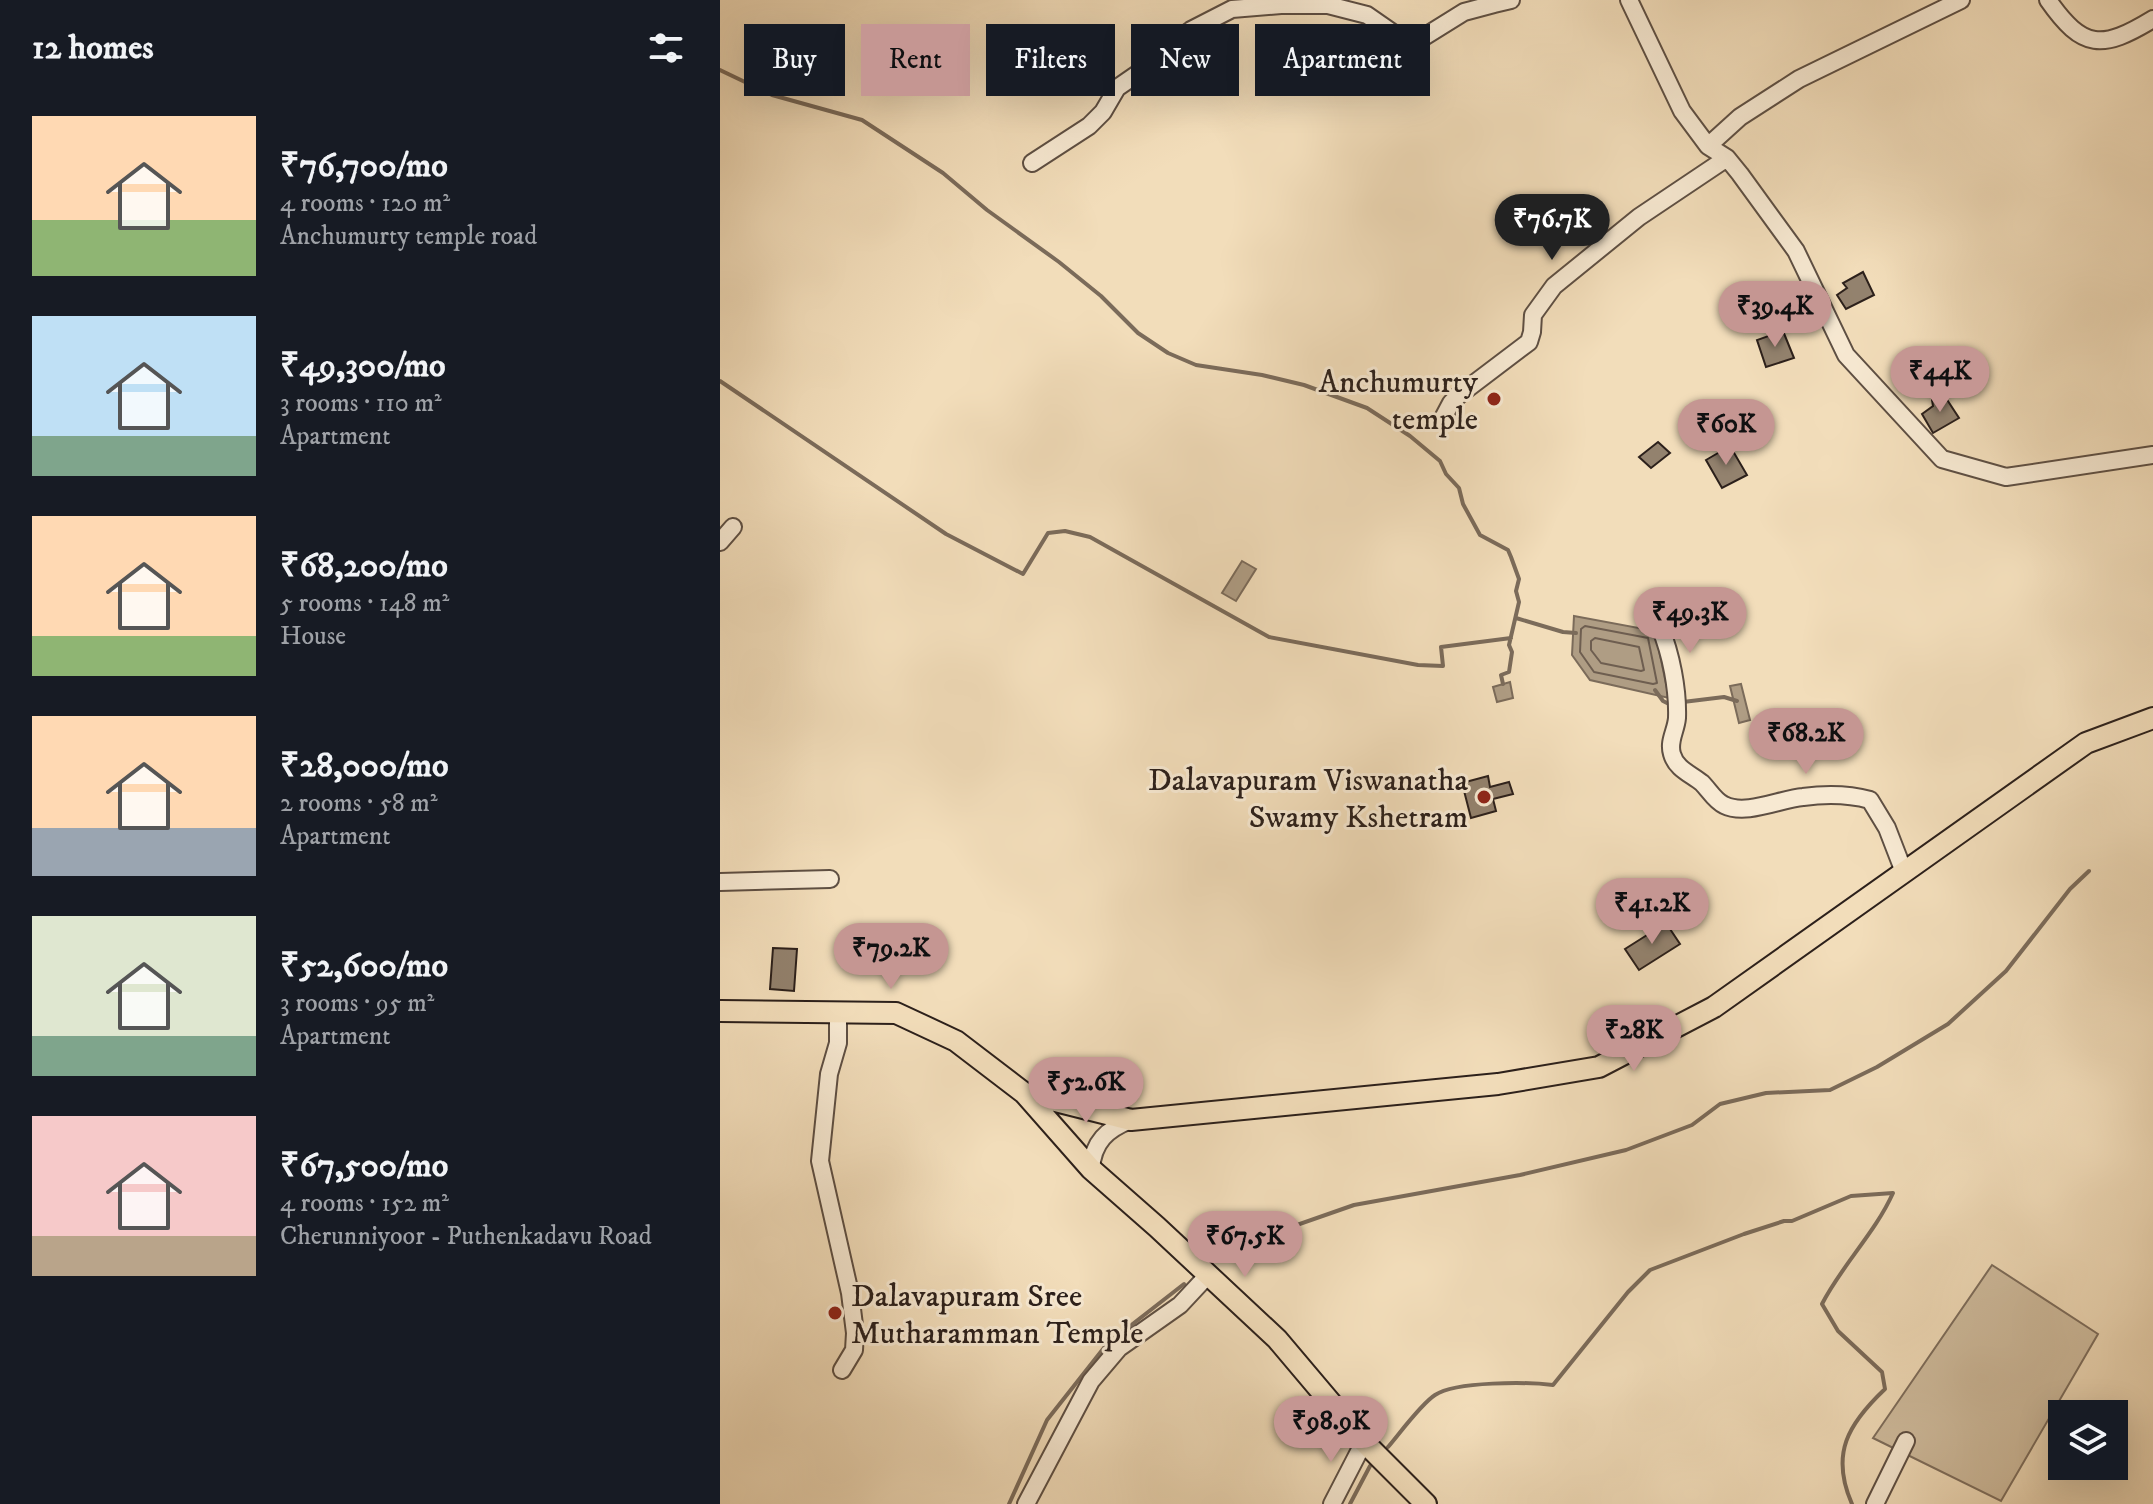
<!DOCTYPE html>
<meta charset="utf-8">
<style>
:root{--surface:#171b24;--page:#242831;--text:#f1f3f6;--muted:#9ea1a6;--accent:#c59692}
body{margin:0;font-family:"IM FELL DW Pica",serif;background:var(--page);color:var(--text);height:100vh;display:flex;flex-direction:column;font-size:30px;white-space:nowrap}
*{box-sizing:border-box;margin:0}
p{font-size:26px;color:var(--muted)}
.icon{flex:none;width:44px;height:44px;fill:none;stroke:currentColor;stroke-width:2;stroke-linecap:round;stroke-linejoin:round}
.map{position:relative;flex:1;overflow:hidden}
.panel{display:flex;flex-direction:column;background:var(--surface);width:720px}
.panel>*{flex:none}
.hud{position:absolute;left:24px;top:24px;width:760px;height:72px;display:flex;gap:16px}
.fabs{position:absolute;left:1328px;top:1400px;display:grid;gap:16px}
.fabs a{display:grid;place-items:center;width:80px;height:80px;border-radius:0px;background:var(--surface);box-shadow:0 8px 32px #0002;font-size:40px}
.price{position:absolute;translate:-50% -68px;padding:0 18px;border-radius:28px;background:var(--accent);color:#111;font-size:26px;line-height:52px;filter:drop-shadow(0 2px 4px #0008)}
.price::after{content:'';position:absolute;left:50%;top:48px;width:24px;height:18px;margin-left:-12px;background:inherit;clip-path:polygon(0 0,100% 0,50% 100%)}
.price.selected{background:#222;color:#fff}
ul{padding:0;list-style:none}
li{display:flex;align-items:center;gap:24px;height:200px;padding:0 32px}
li span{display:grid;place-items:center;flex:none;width:224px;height:160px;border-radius:0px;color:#555}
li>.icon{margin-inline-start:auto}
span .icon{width:96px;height:96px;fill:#fffc;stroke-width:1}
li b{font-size:34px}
h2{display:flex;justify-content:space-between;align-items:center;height:96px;padding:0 32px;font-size:34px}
.tag{padding:0 28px;border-radius:0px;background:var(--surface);box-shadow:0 8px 32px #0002;font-size:28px;line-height:72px}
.tag.selected{background:var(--accent);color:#111}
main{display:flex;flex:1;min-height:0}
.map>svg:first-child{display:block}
</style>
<main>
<section class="panel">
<h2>12 homes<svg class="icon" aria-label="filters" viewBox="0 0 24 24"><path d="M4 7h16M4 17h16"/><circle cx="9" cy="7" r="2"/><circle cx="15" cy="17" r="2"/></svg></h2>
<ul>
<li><span style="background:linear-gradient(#ffd9b3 65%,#8fb573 0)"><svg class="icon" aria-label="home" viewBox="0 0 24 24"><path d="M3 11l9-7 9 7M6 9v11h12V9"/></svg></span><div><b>₹76,700/mo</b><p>4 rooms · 120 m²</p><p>Anchumurty temple road</p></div></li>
<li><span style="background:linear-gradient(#bfe0f5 75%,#7fa58c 0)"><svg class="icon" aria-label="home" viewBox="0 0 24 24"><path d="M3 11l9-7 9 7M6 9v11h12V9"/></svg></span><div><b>₹49,300/mo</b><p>3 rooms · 110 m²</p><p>Apartment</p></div></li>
<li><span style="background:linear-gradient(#ffd9b3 75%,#8fb573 0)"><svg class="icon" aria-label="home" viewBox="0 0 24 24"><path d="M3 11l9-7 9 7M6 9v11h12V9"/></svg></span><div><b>₹68,200/mo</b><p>5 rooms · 148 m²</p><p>House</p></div></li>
<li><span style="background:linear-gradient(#ffd9b3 70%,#9aa5b1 0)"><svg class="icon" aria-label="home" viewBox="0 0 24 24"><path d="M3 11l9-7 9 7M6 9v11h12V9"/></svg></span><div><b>₹28,000/mo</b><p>2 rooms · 58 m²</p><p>Apartment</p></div></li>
<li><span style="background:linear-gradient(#dfe7d0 75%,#7fa58c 0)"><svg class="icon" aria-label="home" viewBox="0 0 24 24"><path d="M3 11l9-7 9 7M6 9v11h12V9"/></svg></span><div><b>₹52,600/mo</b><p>3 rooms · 95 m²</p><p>Apartment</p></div></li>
<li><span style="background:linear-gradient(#f6c9c9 75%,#b9a48a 0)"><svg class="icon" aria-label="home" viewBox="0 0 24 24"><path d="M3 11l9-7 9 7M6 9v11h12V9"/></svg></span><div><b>₹67,500/mo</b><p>4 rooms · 152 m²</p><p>Cherunniyoor - Puthenkadavu Road</p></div></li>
</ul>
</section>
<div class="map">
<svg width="1433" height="1504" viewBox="0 0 1433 1504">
<rect width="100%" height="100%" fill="#f2ddba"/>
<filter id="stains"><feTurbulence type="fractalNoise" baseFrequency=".0025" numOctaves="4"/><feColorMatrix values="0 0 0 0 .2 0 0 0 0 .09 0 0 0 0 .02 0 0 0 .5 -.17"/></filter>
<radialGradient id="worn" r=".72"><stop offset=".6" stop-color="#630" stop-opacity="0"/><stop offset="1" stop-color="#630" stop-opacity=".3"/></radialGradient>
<!-- green -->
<path fill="#d0bd9f" stroke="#7e6e5d" stroke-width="2" d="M1272 1265 1378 1334 1281 1501 1153 1438Z"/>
<!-- water -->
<path fill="#af9d84" stroke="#7b6b5a" stroke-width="2" d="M522 561 536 569 516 601 502 593Z
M854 616 935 631 949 698 870 680 852 655Z
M790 682 793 698 777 702 773 687Z
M1021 684 1030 720 1019 723 1010 686Z"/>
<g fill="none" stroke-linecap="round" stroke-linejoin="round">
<!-- shore -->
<path stroke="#6e5e50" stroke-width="2" d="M865 626 928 638 937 683 933 684 874 672 860 652 861 629Z
M875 638 919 647 924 670 921 671 881 663 871 650V641Z"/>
<!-- stream -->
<path stroke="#7b6b5a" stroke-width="4" d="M0 70 52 95 142 120 223 173 267 210 339 262 381 296 418 333 448 353 476 365 542 375 584 385 647 408 690 436 720 461 726 474 739 488 743 504 760 535 788 550 791 557 799 579 796 591 799 602 789 645 792 652 789 672 781 675 783 684
M0 381 226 534 303 574 328 533 345 531 370 537 549 637 698 665 723 666 721 647 791 638
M796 618 843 632 856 633
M935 690 943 701 951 705
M963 702 1004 697 1017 701
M486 1263 520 1245 634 1205 800 1175 906 1150 972 1125 1000 1104 1046 1093 1110 1090 1157 1067 1228 1024 1286 971 1350 889 1369 871
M668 1447C680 1433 701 1404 715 1395 736 1381 808 1382 833 1385L908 1292 930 1270 1024 1234 1064 1221H1072L1131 1196 1173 1193C1155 1233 1122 1265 1102 1304L1118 1331 1162 1372 1165 1389C1128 1424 1110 1454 1132 1504
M289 1504 327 1420 387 1344 464 1284
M630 1504 650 1466"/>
</g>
<!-- building -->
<path fill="#93826e" stroke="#2c201b" stroke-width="2" d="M1143 272 1154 295 1126 309 1117 295 1127 288 1123 283Z
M1063 331 1074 358 1046 367 1037 340Z
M1222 392 1239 418 1213 433 1202 414 1213 406 1212 400Z
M938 442 950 453 931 468 919 457Z
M1010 446 1027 475 1002 488 986 460Z
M768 776 770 787 789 782 793 794 773 799 776 811 751 818 742 783Z
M946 923 960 944 919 970 905 949Z
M53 948 77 949 74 991 50 989Z"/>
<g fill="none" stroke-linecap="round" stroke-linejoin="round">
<!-- minor casing -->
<g stroke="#5e4f43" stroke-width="20">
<path id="minor" d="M772 0 774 4 791 0
M909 0 962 111 988 146 1007 158 1020 174 1076 251 1126 355 1222 459 1286 477 1433 455
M1328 0C1363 50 1382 50 1433 19
M988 146 1020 117 1079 79 1241 0
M312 163 369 126 383 112 397 88 436 61 446 48 471 30 512 9 561 5H608L647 15 683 40H699L744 12 774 4
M722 420 731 403 739 395 809 342 812 332 813 315 834 286 919 217 1007 158
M0 542 13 527
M940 627C951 654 958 689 957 718 956 731 948 741 952 754 956 769 971 774 982 783 989 790 995 801 1004 805 1026 816 1060 799 1083 797 1106 794 1128 794 1150 800L1167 828 1184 872
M0 882 110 879
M118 1013V1043L109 1074 100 1161 130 1293 135 1333 134 1350 122 1370
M371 1169C373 1142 387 1129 411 1120
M306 1504 371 1381 399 1348 460 1305 488 1275
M612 1504 644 1442
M1155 1504 1186 1441"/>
</g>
<!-- major casing -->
<g stroke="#2c201b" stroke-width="24">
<path id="major" d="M0 1011 176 1013 236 1041 304 1093 411 1120 778 1084 879 1067 994 1007 1366 743 1433 718
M304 1093 371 1169 437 1227 557 1339 644 1442 706 1504"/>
</g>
<!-- minor -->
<use href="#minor" stroke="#f7e9d2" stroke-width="16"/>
<!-- major -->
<use href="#major" stroke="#f2ddba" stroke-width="20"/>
</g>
<!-- markers -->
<g fill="#8f2418" stroke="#f7e9d2" stroke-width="3">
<circle cx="774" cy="399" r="8"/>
<circle cx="764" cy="797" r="8"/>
<circle cx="115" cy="1313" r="8"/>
</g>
<g text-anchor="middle" stroke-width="6" stroke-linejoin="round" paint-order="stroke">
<!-- poi labels -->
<g font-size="32" fill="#2c201b" stroke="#f7e9d2" text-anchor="end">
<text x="758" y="392">Anchumurty<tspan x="758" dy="37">temple</tspan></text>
<text x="748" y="790">Dalavapuram Viswanatha<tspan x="748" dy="37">Swamy Kshetram</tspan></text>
<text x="131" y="1306" text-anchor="start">Dalavapuram Sree<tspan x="131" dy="37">Mutharamman Temple</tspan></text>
</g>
</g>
<rect width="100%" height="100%" filter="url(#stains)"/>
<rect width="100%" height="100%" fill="url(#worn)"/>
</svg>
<div class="fabs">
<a><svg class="icon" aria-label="layers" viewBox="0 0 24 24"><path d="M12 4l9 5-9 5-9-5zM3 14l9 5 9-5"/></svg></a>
</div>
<b class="price selected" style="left:832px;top:262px">₹76.7K</b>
<b class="price" style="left:1055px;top:349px">₹39.4K</b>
<b class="price" style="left:1220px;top:414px">₹44K</b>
<b class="price" style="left:1006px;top:467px">₹60K</b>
<b class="price" style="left:970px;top:655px">₹49.3K</b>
<b class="price" style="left:1086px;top:776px">₹68.2K</b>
<b class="price" style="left:932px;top:946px">₹41.2K</b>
<b class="price" style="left:171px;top:991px">₹79.2K</b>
<b class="price" style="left:914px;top:1073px">₹28K</b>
<b class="price" style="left:366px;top:1125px">₹52.6K</b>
<b class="price" style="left:525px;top:1279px">₹67.5K</b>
<b class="price" style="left:611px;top:1464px">₹98.9K</b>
<div class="hud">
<a class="tag">Buy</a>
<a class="tag selected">Rent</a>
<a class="tag">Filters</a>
<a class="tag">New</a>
<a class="tag">Apartment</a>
</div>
</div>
</main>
